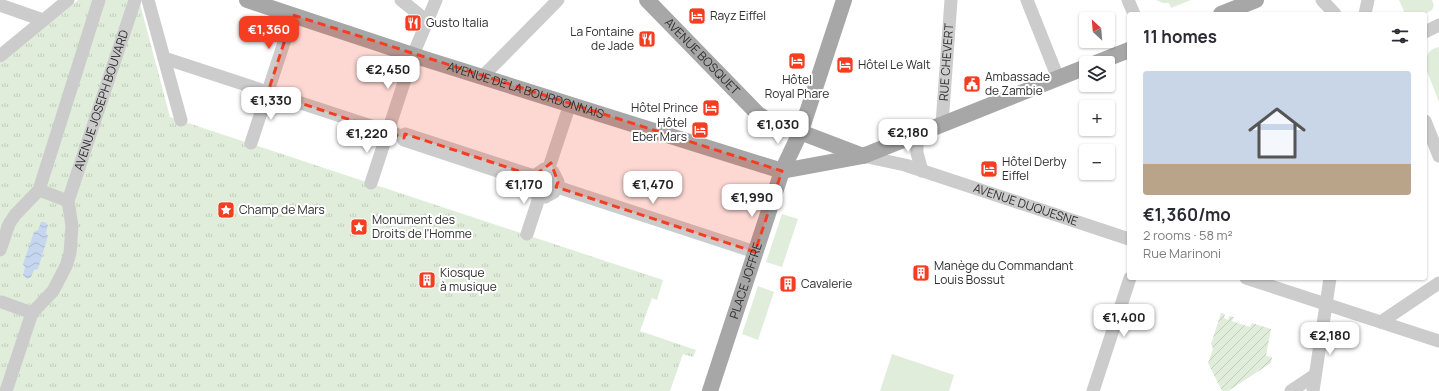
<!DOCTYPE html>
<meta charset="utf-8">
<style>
:root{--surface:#fff;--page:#f7f7f7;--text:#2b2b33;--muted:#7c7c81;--line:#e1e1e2;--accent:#f53d22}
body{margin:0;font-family:Manrope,sans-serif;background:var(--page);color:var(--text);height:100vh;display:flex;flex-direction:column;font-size:15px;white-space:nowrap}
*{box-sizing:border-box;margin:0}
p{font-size:13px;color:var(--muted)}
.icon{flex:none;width:22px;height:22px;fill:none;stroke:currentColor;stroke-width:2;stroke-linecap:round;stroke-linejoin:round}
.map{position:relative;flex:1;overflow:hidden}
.side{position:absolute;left:1127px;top:12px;width:300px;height:268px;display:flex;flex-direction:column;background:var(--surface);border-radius:4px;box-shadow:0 1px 3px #0004}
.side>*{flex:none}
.needle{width:26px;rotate:334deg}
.tools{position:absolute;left:1079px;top:12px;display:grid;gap:8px}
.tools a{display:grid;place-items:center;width:36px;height:36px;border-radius:4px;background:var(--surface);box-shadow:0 1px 3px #0004;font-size:20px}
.price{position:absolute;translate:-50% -34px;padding:0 9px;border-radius:8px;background:#fff;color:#222;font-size:13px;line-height:26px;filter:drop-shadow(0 1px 2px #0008)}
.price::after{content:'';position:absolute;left:50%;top:24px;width:12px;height:9px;margin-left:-6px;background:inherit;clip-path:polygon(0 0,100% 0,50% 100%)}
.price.current{background:var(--accent);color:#fff}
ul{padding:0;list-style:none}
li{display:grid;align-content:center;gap:8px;height:212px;padding:0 16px}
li+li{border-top:1px solid var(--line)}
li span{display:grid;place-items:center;height:124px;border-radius:4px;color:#555}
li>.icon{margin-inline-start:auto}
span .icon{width:72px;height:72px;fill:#fffc;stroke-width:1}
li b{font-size:17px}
h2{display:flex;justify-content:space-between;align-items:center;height:48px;padding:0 16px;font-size:17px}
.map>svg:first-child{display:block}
</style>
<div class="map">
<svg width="1439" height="391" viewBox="0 0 1439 391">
<defs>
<pattern id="park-tufts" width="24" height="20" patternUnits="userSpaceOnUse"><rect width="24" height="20" fill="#e1eddb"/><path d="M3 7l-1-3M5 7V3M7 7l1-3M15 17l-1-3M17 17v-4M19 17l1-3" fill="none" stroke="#c1ccbc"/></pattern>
<pattern id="garden-furrows" width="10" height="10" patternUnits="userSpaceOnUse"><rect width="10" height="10" fill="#e1eddb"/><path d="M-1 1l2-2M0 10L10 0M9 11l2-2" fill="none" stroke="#c1ccbc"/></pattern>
<pattern id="water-waves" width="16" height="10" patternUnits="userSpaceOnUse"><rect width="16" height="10" fill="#c6d6ef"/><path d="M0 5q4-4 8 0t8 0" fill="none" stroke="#aab8cd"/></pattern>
</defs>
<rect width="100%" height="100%" fill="#fff"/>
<!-- grass -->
<path fill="#e1eddb" d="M1156 0H1191L1171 8 1169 3H1163Z
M1399 0H1432L1434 5 1432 10 1425 14H1405Z
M1439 47V102L1425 66 1427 65C1425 55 1429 49 1439 47Z
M782 214 798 219 782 267 766 262Z
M758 286 774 292 758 340 742 334Z
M892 354 954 375 949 391H880Z"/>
<!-- park -->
<path fill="url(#park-tufts)" d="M78 0H139L170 117 663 280 657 300 652 298 640 331 696 350 693 357 683 354 670 391H0V63Z"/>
<!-- garden -->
<path fill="url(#garden-furrows)" d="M1221 313 1225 314 1224 318 1228 320 1229 316 1234 317 1232 321 1250 327 1252 323 1271 329 1266 356 1272 357 1271 363 1228 391H1222L1208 363 1213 349 1211 344Z"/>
<!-- water -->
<path fill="url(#water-waves)" d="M41 222H45L48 225 46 233 48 236 38 269 34 270 31 277 27 279 23 275 25 267 23 264 34 232 38 230Z"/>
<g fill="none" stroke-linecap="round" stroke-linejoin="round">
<!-- minor -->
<g stroke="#ccc" stroke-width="13">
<path d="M148 0 181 120"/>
<path d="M401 0 427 21"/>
<path d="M1027 0 1058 78"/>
<path d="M1128 0 1134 14"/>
<path d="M1322 0 1335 14"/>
<path d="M0 5 43 20"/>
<path d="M1365 14 1368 0"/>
<path d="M1425 32 1439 25"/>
<path d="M0 56 68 0"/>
<path d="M164 58 755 252"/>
<path d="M482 77 558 0"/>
<path d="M1425 121 1439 156"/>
<path id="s1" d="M942 124 951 0"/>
<path d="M405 134 534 176 544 169 553 172 558 182 554 192 545 197 536 194 531 182 404 140Z"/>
<path d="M917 134V153L922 171"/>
<path d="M251 143 293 15"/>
<path id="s2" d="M863 156 905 165 1129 239"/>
<path d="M371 183 413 55 436 0"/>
<path d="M39 190 68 201"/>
<path d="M527 234 570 104"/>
<path d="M0 250 9 224 15 215 39 190 99 0"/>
<path d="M1246 278 1439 341"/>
<path d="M2 302 32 313"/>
<path d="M1381 322 1439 283"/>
<path id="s3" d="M6 391 32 313 53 291 66 266 70 253 72 226 68 201 135 0"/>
<path d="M1093 391 1130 278"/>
<path d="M1291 391 1315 375"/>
<path d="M1313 391 1330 278"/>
</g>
<!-- major -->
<g stroke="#a7a7a7" stroke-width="16">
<path id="s4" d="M247 0 425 59 782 171 863 156 1086 67"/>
<path id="s5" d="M647 0 758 114 766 119 863 156"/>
<path d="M1221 14 1256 0"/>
<path d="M1096 63 1129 50"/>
<path id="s6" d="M710 391 782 171 801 131 844 0"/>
</g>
</g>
<!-- marked area -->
<path fill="#f53d22" fill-opacity="0.2" stroke="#f53d22" stroke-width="3" stroke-dasharray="8 5" stroke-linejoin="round" d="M293 15 782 171 755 252 556 187 558 182 551 163 534 176 405 134 404 138 268 92Z"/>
<!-- icons -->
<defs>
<g id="hotel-square" transform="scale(0.9)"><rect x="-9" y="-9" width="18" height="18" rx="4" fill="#f53d22" stroke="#fff"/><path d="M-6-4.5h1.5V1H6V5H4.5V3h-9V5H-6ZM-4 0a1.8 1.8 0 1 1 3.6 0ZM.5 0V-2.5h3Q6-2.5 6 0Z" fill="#fff"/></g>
<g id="restaurant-square" transform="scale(0.9)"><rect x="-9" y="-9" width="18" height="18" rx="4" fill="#f53d22" stroke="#fff"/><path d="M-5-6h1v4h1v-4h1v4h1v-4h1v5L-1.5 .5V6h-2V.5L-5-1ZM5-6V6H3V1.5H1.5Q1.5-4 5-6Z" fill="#fff"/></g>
<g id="civic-square" transform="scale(0.9)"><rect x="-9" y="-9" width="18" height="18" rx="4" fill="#f53d22" stroke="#fff"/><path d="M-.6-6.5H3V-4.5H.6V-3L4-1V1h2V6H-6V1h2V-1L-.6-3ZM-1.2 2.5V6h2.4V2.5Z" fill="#fff"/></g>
<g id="sight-square" transform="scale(0.9)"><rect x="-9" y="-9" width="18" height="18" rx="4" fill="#f53d22" stroke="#fff"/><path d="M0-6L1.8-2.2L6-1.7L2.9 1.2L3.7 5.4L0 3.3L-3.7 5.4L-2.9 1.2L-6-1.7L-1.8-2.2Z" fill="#fff"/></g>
<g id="building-square" transform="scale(0.9)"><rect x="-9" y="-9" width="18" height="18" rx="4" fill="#f53d22" stroke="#fff"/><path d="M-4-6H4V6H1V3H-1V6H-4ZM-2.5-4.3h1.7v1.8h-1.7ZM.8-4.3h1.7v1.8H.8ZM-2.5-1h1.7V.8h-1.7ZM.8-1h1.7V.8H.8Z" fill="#fff"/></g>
</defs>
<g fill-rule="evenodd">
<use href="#hotel-square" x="697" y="16"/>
<use href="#restaurant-square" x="413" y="23"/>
<use href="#restaurant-square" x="647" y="39"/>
<use href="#hotel-square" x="797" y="61"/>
<use href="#hotel-square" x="845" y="65"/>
<use href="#civic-square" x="972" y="84"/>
<use href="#hotel-square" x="711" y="108"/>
<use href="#hotel-square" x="700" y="130"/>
<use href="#hotel-square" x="989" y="169"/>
<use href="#sight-square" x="226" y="210"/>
<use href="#sight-square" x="359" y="227"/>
<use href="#building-square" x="921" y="273"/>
<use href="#building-square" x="427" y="280"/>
<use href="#building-square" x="788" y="284"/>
</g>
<g text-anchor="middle" stroke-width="4" stroke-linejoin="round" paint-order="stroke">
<!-- poi labels -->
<g font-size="12" fill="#2f2f2f" stroke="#fff" text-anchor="start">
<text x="710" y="20">Rayz Eiffel</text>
<text x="426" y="27">Gusto Italia</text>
<text x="634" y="36" text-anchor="end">La Fontaine<tspan x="634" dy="14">de Jade</tspan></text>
<text x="858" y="69">Hôtel Le Walt</text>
<text x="985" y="81">Ambassade<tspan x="985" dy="14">de Zambie</tspan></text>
<text x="797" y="84" text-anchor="middle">Hôtel<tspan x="797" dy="14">Royal Phare</tspan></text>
<text x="698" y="112" text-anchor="end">Hôtel Prince</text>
<text x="687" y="127" text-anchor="end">Hôtel<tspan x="687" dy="14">Eber Mars</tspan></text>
<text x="1002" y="166">Hôtel Derby<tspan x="1002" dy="14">Eiffel</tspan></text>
<text x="239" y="214">Champ de Mars</text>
<text x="372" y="224">Monument des<tspan x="372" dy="14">Droits de l'Homme</tspan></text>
<text x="934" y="270">Manège du Commandant<tspan x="934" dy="14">Louis Bossut</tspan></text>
<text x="440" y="277">Kiosque<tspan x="440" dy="14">à musique</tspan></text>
<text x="801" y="288">Cavalerie</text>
</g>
<!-- street labels -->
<g font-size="12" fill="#2f2f2f" stroke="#fff">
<text dy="4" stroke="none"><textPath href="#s5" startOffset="79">AVENUE BOSQUET</textPath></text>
<text dy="4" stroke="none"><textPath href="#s1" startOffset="62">RUE CHEVERT</textPath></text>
<text dy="4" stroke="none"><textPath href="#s4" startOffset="293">AVENUE DE LA BOURDONNAIS</textPath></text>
<text dy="4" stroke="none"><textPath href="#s3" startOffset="313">AVENUE JOSEPH BOUVARD</textPath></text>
<text dy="4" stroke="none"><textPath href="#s2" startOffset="170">AVENUE DUQUESNE</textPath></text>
<text dy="4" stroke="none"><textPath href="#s6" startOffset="116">PLACE JOFFRE</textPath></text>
</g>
</g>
</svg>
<div class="tools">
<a><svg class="needle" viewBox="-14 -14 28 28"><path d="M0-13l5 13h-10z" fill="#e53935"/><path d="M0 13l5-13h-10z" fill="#7c7c81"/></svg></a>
<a><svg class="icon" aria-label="layers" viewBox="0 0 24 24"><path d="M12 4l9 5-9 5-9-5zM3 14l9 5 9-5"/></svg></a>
<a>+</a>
<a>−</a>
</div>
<b class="price current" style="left:269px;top:50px">€1,360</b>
<b class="price" style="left:388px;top:90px">€2,450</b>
<b class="price" style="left:271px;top:121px">€1,330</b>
<b class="price" style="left:778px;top:145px">€1,030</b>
<b class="price" style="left:908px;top:153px">€2,180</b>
<b class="price" style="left:367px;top:154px">€1,220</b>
<b class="price" style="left:524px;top:205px">€1,170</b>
<b class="price" style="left:653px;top:205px">€1,470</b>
<b class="price" style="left:752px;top:218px">€1,990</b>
<b class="price" style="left:1124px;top:338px">€1,400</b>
<b class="price" style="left:1330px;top:356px">€2,180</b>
<section class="side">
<h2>11 homes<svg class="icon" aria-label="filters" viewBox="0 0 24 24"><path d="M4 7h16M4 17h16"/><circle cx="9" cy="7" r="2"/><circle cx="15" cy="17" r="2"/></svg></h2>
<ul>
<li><span style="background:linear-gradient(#c9d6e8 75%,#b9a48a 0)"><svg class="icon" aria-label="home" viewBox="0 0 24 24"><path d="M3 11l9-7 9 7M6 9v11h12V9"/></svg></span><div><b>€1,360/mo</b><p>2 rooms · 58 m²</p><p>Rue Marinoni</p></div></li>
</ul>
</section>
</div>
